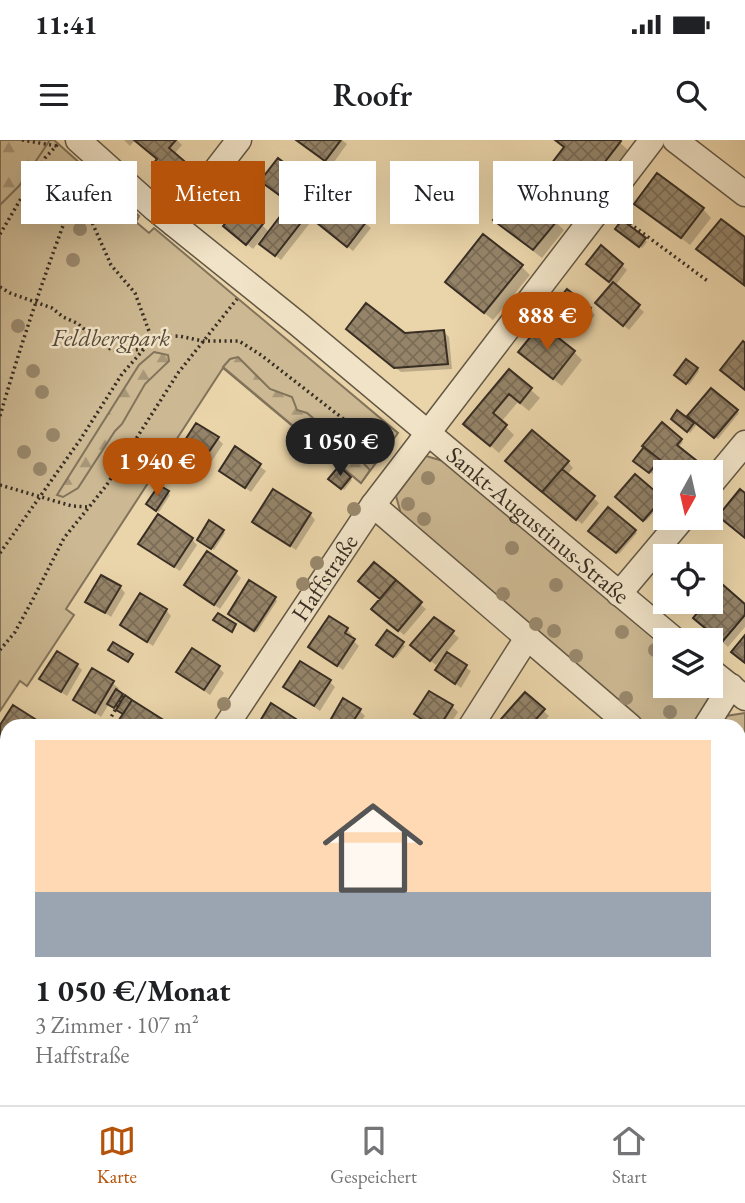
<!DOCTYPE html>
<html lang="de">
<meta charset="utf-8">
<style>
:root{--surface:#fff;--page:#f6f6f6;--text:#202124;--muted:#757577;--line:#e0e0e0;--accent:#b45309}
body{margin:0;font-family:"EB Garamond",serif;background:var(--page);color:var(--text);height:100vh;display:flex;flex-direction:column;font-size:26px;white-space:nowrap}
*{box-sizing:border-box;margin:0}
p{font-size:23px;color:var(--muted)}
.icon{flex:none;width:38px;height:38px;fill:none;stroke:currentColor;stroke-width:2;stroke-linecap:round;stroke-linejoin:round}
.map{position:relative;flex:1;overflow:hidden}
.details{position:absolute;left:0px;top:579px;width:746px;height:387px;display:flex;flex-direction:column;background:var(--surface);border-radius:21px 21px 0 0;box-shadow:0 7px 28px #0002}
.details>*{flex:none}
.guide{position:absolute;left:21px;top:21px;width:704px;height:63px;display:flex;gap:14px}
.needle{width:46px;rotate:188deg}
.fabs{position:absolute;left:653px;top:320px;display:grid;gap:14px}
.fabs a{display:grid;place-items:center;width:70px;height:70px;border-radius:0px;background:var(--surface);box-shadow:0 7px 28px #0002;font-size:35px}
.price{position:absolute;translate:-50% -60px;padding:0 16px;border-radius:24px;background:var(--accent);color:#fff;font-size:23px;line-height:46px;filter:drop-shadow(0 2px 4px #0008)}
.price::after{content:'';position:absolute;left:50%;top:42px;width:21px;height:16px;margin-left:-10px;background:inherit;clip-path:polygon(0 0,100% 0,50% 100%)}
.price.current{background:#222;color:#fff}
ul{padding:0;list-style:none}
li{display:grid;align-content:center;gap:14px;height:371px;padding:0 35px}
li span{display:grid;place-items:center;height:217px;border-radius:0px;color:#555}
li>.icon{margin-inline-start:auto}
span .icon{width:126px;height:126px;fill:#fffc;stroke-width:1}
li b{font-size:30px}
.chip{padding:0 24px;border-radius:0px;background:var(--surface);box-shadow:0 7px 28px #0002;font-size:24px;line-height:63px}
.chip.current{background:var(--accent);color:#fff}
.status{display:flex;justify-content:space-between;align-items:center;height:49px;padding:0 35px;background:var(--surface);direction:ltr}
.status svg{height:19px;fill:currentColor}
header{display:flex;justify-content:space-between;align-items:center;height:91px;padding:0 35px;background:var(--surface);font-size:32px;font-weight:600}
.menu{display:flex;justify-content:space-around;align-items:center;height:98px;border-top:2px solid var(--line);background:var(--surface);font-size:19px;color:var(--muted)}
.menu a{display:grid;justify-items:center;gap:4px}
.menu .current{color:var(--accent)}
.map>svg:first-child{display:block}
</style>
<div class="status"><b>11:41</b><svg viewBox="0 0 49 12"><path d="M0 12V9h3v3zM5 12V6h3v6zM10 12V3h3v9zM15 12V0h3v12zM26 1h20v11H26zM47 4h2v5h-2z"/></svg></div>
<header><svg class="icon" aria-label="menu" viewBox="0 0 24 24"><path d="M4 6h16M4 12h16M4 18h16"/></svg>Roofr<svg class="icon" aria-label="search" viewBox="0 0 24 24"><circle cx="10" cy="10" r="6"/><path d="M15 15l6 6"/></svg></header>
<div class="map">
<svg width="745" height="965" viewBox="0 0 745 965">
<defs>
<pattern id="forest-firs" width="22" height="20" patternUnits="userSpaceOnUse" patternTransform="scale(1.75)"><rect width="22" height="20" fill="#ccb892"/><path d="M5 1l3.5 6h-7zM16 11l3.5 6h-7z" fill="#a79677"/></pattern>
<pattern id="building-cross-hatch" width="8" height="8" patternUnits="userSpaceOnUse" patternTransform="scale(1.75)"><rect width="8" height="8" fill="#958469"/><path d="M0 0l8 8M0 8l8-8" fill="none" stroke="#7b6c56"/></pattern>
</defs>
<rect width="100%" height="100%" fill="#ead4a9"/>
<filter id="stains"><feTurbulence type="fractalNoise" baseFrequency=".00286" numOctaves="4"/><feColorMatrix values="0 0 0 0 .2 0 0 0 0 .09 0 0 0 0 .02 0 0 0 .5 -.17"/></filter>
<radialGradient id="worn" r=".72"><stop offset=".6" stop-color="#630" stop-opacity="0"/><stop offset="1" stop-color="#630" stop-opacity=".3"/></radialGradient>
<!-- green -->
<path fill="#ccb892" stroke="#82735b" stroke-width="2" d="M0 0H54L139 76 136 82 149 93 154 88 398 293 361 343 223 228 66 469 74 475 27 546 20 541 0 571Z
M426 316 443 321 665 504V546L711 545 713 555 695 586H645L401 374 396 356Z
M745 573V672L739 667 738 586H720L726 576Z"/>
<!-- forest -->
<path fill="url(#forest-firs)" stroke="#82735b" stroke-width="2" d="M0 0H50L19 46 0 65Z
M154 212 168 215 169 221 145 244 122 284 115 291 78 348 63 357 57 355 139 225Z
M238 217 270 249 292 257 297 270 307 273 334 296 341 306 351 310 370 330 361 343 223 227 230 219Z"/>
<!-- shadow -->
<path fill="#0003" d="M124 0H135L130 6Z
M135 0H177L182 5 174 14 195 32 182 48 160 30 159 20Z
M296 0H342L347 4 331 26Z
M556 0H617L628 10 606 39 602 36 582 61 547 32 566 8Z
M278 20 304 41 288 62 268 47Z
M311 40 371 88 353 111 313 79 281 120 267 109 266 97 264 95 253 109 231 91 262 85 270 93Z
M547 60 555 68 549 76 564 90 542 118 504 88Z
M636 63 703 69 711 78 690 105Z
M622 82 647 102 642 108 620 91Z
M721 82 745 100V147L699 109Z
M622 125 627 130 615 146 644 172 629 190 603 168 613 144 594 129Z
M521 126 530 135 493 180 456 150Z
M590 170 595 175 581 192 559 174Z
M444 192 449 197 452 229 401 232 354 194 405 195Z
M574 212 582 220 562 246 529 220Z
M697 229 699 231 689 245 677 234Z
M509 231 540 258 529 271 518 262 501 282 514 295 499 313 465 284Z
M711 250 739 273 718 299 698 283 690 293 673 279 687 280Z
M662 284 683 302 678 308 698 325 692 332H672L661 323 652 334 636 320Z
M218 299 223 304 204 333 178 313Z
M236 309 266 331 251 352 221 330Z
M568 322 573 328 567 335 599 363 582 384 513 327Z
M339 329 352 340 344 350 331 338Z
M635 336 664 361 646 381 618 357Z
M168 353 170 355 159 372 150 366Z
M608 369 637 393 619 414 591 391Z
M310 374 315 380 296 410 255 382Z
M222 391 225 393 214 410 201 402Z
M192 399 197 405 180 431 146 409Z
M374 425 426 469 404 495 379 474 381 459Z
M235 432 241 438 220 469 186 445Z
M120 447 125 453 111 477 88 461Z
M275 459 277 461 257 492 232 476Z
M678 462H689L684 467Z
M709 462 745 466V487L728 507 701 483Z
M166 470 171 476 153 506 122 485Z
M435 479 459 498 446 513 471 531 461 548 437 530 445 518 443 516 436 525 418 511Z
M347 489 352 495 350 498 359 506 343 530 310 507Z
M402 504 405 506 396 518 381 507Z
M77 525 82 530 67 556 42 539Z
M219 528 224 533 210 555 178 532Z
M93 530 119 548 116 552 125 557 122 573 109 564 101 577 75 559Z
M330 542 335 547 320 571 286 547Z
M525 554 549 576 540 586H505Z
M452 566 458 572 449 586H432L416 574Z
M359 570 365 576 358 586 328 585Z
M0 668 6 674 0 682Z
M738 810 745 814V842L738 851Z
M47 959H65L62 965H56Z
M175 959H218L214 965H185Z"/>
<!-- building -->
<path fill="url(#building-cross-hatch)" stroke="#382e24" stroke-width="2" d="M134 0H176L169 8 190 26 175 44 152 25 157 19Z
M296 0H341L325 21Z
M555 0H620L621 1 597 32 592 29 573 54 545 32 564 7Z
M278 18 299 34 282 57 260 41Z
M657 33 704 68 681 98 634 64Z
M310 37 367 81 347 107 307 75 275 116 259 104Z
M523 41 548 59 541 68 557 81 533 110 493 80Z
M240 65 263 84 246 105 223 86Z
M721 79 745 97 744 145 696 109Z
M622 80 646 98 639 107 615 89Z
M483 94 523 125 484 173 445 142Z
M601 105 623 124 609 142 586 124Z
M613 142 640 165 623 186 595 163Z
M567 149 591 168 575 188 551 169Z
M366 163 405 193 444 190 448 224 394 228 346 189Z
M541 184 575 211 553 239 518 212Z
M743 201 745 203V250L720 230Z
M686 219 698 228 686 244 674 235Z
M509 229 532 248 520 263 509 254 493 273 507 285 490 306 463 284Z
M711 248 738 270 714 298 687 276Z
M677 270 694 283 687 292 671 279Z
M662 282 682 299 677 305 697 321 688 332H670L660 325 663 322 642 306Z
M196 283 219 297 198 328 176 314Z
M532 290 569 321 542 352 505 321Z
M235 306 261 324 245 348 219 331Z
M644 307 660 320 649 333 633 321Z
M339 326 351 337 341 349 328 339Z
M562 329 595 356 576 380 542 352Z
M635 334 663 358 643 381 615 357Z
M159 345 169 351 156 371 146 364Z
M273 349 311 373 290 406 252 382Z
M740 349 745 353V398L718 376Z
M608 367 636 390 616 413 588 391Z
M158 374 193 398 174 427 138 404Z
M209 380 224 390 211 409 197 400Z
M207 411 237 431 214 465 184 445Z
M374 422 396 440 380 459 358 441Z
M101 435 121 446 105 473 85 462Z
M249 440 276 457 254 491 228 474Z
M396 440 422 462 398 491 371 469Z
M722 444 745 464V475L722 502 693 478 706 462H710V457Z
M140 453 167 469 147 502 120 485Z
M218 473 236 484 232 492 213 480Z
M329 476 348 488 345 493 355 499 337 526 308 507Z
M434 477 454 491 430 521 410 505Z
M387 490 404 502 393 517 376 505Z
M745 495V523L731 512Z
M113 502 133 514 128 522 108 510Z
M192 508 220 526 204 550 176 532Z
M57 511 78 524 61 552 39 539Z
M447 512 467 525 455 544 435 530Z
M300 521 331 540 314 566 283 547Z
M92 528 114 541 95 573 73 560Z
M116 549 123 554 114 568 107 564Z
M429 551 453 565 440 586H432L414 574Z
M525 552 545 569 530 586H510L501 579Z
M125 555 132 560 123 574 116 570Z
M343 558 361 569 350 586H327Z
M132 560 173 586H115Z
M271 563 296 579 294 583 300 586H257Z
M13 565 46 586H7V605L0 600V585Z
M7 787V819L0 814V798Z
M738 946 745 950V965H716L711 962 712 959H738Z
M382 959H399L410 965H378Z
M559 959H600L596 965H567Z"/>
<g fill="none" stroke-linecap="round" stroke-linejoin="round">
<!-- minor casing -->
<g stroke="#645845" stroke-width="27">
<g id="minor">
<path id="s1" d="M78 0 155 69 298 184 675 500"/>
<path d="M675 0 745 54"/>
<path d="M174 84 239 0"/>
<path d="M710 345 745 303"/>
<path d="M373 365 630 586"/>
<path d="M619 454 683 378"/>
<path d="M710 530 745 558"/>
<path id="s2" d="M226 586 373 365 652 0"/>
<path d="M471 586 527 498"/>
<path d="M706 586 731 546"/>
<path d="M738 677 745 682"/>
<path d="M0 932 7 921"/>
<path d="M300 959 310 965"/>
<path d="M509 959 518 965"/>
<path d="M231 965 235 959"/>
<path d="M481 965 484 959"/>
</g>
</g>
<!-- path -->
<path stroke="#382e24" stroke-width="3.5" stroke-dasharray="2 3.5" stroke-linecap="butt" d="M22 0 57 6
M621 77 709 142
M0 94 45 18 58 4
M0 147 10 153 52 168 63 177 77 183 107 208 119 211 144 209 159 197 179 196 203 201H239L261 215 386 312
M0 276C18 214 38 154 60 94 67 73 79 55 85 34
M131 308 168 333
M0 345 72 366 89 367
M0 413 80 300 122 234 144 209 150 194 135 153 111 125 87 71 76 61 28 47
M0 510 15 492 32 461 64 398 106 346 178 233 237 159
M106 586 125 553
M0 617 7 622
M0 724 7 714
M0 732 7 736
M144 959 152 965"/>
<!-- minor -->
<use href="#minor" stroke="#f1e3c7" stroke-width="24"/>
</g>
<!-- trees -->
<g fill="#99886c">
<circle cx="80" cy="89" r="7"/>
<circle cx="73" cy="120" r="7"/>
<circle cx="18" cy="186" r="7"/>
<circle cx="33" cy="231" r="7"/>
<circle cx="42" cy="252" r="7"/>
<circle cx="53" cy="295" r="7"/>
<circle cx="24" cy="312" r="7"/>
<circle cx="40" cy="329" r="7"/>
<circle cx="428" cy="338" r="7"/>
<circle cx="408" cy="364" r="7"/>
<circle cx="354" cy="369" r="7"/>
<circle cx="424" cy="379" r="7"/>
<circle cx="512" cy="408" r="7"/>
<circle cx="317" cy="423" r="7"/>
<circle cx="303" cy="444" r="7"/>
<circle cx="556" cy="445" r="7"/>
<circle cx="503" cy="454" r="7"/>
<circle cx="536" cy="484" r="7"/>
<circle cx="554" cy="491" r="7"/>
<circle cx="622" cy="492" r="7"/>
<circle cx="655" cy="510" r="7"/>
<circle cx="576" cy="516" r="7"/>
<circle cx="626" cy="558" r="7"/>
<circle cx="224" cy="564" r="7"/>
<circle cx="670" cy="572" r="7"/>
</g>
<g text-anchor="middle" stroke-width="5" stroke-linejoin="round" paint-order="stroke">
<!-- park labels -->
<g font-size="24" font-style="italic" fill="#564a3a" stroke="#f1e3c7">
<text x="111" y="206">Feldbergpark</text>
</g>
<!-- street labels -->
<g font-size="24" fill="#382e24" stroke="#f1e3c7">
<text dy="8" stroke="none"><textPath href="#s1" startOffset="600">Sankt-Augustinus-Straße</textPath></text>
<text dy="8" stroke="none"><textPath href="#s2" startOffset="178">Haffstraße</textPath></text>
</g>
</g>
<rect width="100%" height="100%" filter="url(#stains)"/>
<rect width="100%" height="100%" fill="url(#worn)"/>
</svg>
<div class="fabs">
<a><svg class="needle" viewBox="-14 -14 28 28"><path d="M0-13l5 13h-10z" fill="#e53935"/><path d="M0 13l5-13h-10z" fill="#757577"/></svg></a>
<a><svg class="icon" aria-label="locate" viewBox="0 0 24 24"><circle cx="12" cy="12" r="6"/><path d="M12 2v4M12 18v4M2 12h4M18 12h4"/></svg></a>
<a><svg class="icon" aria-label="layers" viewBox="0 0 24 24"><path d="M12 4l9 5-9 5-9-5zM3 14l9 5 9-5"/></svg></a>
</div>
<b class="price" style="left:547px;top:212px">888 €</b>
<b class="price current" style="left:340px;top:338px">1 050 €</b>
<b class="price" style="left:157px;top:358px">1 940 €</b>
<div class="guide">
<a class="chip">Kaufen</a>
<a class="chip current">Mieten</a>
<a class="chip">Filter</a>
<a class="chip">Neu</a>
<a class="chip">Wohnung</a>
</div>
<section class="details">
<ul>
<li><span style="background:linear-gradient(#ffd9b3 70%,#9aa5b1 0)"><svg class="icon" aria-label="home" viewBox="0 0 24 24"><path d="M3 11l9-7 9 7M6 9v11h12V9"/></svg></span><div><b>1 050 €/Monat</b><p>3 Zimmer · 107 m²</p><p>Haffstraße</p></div></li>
</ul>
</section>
</div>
<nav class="menu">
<a class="current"><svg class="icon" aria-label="map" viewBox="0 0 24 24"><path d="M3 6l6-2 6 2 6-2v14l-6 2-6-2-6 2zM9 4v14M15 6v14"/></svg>Karte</a>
<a><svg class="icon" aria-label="saved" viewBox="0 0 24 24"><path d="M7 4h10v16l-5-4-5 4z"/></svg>Gespeichert</a>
<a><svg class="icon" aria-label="home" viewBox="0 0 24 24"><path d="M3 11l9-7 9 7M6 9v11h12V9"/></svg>Start</a>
</nav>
